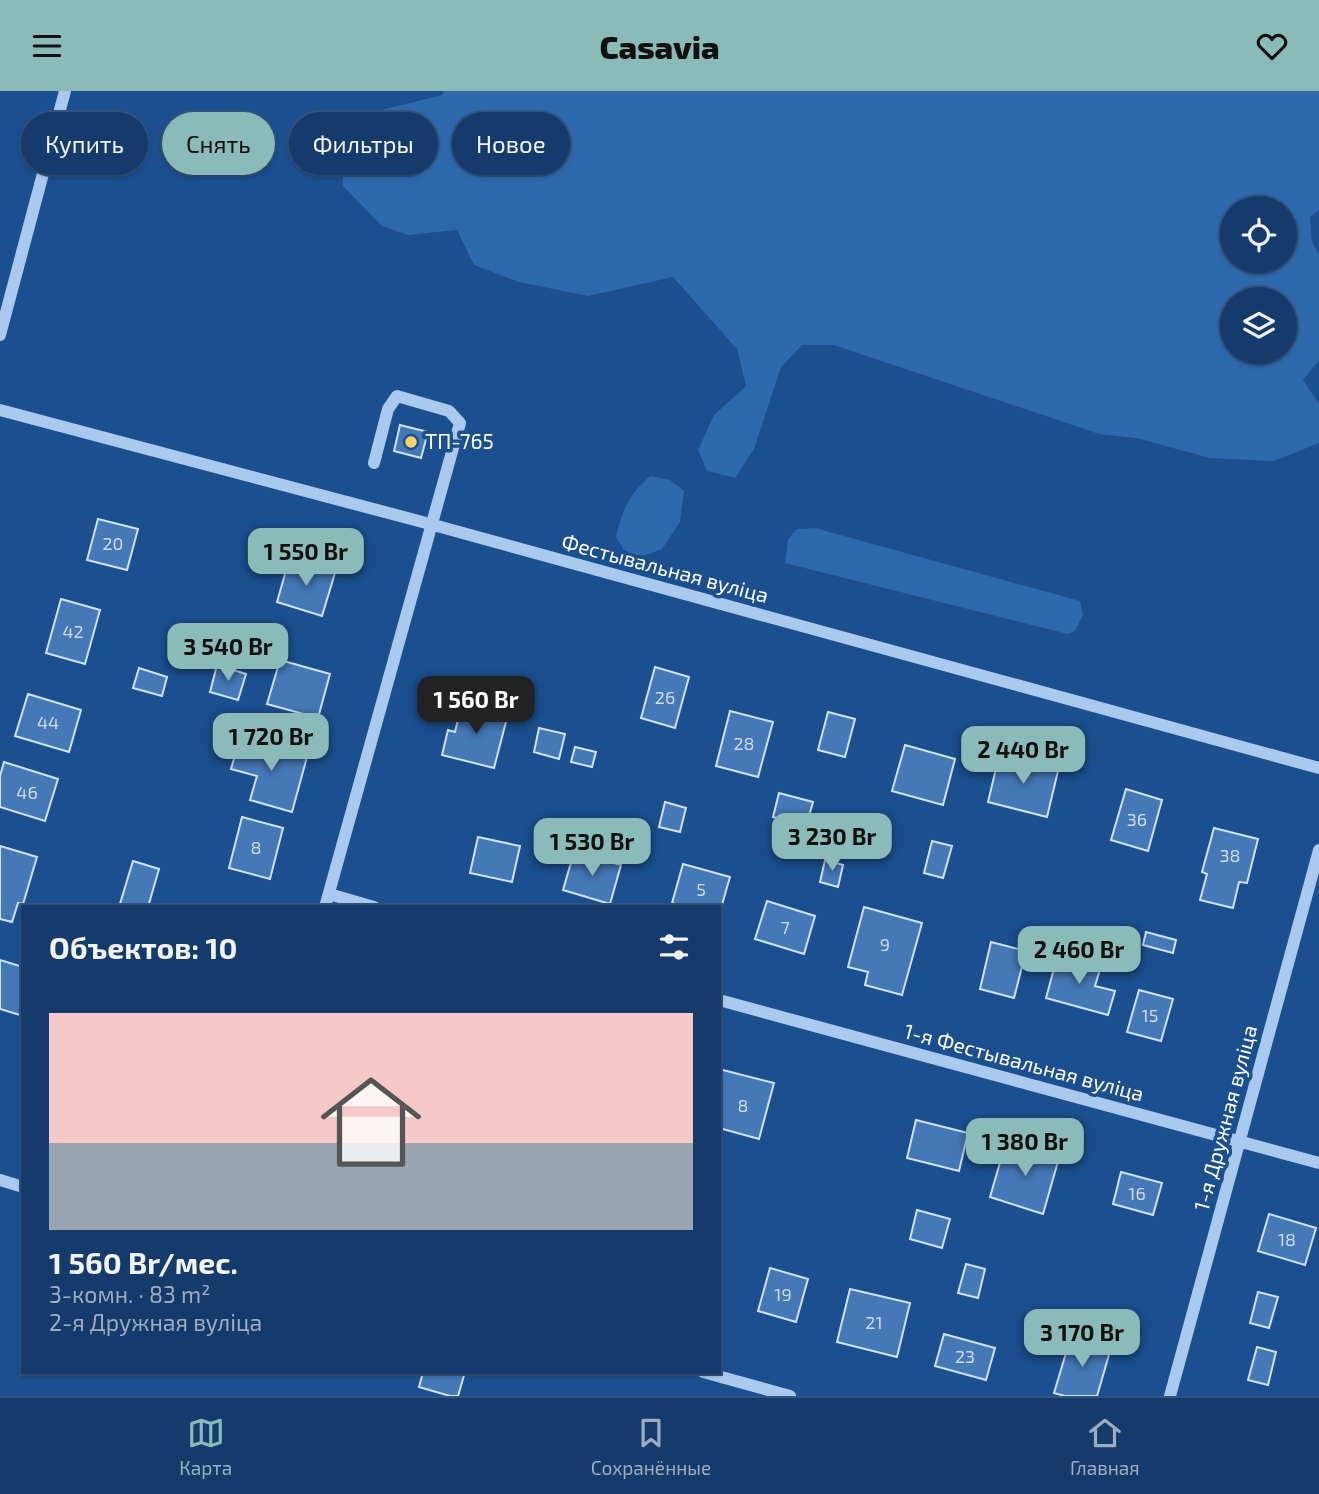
<!DOCTYPE html>
<html lang="ru">
<meta charset="utf-8">
<style>
:root{--surface:#143b6b;--page:#1d4271;--text:#f1f3f6;--muted:#9dadc1;--line:#33557e;--accent:#8bbbb9}
body{margin:0;font-family:"Exo 2",sans-serif;background:var(--page);color:var(--text);height:100vh;display:flex;flex-direction:column;font-size:26px;white-space:nowrap}
*{box-sizing:border-box;margin:0}
p{font-size:23px;color:var(--muted)}
.icon{flex:none;width:38px;height:38px;fill:none;stroke:currentColor;stroke-width:2;stroke-linecap:round;stroke-linejoin:round}
.map{position:relative;flex:1;overflow:hidden}
.details{position:absolute;left:21px;top:814px;width:700px;height:469px;display:flex;flex-direction:column;background:var(--surface);border-radius:0px;box-shadow:0 2px 5px #0004,0 0 0 2px var(--line)}
.details>*{flex:none}
.banner{position:absolute;left:21px;top:21px;width:700px;height:63px;display:flex;gap:14px}
.buttons{position:absolute;left:1220px;top:105px;display:grid;gap:14px}
.buttons a{display:grid;place-items:center;width:77px;height:77px;border-radius:50%;background:var(--surface);box-shadow:0 2px 5px #0004,0 0 0 2px var(--line);font-size:35px}
.price{position:absolute;translate:-50% -60px;padding:0 16px;border-radius:14px;background:var(--accent);color:#111;font-size:23px;line-height:46px;filter:drop-shadow(0 2px 4px #0008)}
.price::after{content:'';position:absolute;left:50%;top:42px;width:21px;height:16px;margin-left:-10px;background:inherit;clip-path:polygon(0 0,100% 0,50% 100%)}
.price.active{background:#222;color:#fff}
ul{padding:0;list-style:none}
li{display:grid;align-content:center;gap:14px;height:371px;padding:0 28px}
li+li{border-top:2px solid var(--line)}
li span{display:grid;place-items:center;height:217px;border-radius:0px;color:#555}
li>.icon{margin-inline-start:auto}
span .icon{width:126px;height:126px;fill:#fffc;stroke-width:1}
li b{font-size:30px}
h2{display:flex;justify-content:space-between;align-items:center;height:84px;padding:0 28px;font-size:30px}
.pill{padding:0 24px;border-radius:32px;background:var(--surface);box-shadow:0 2px 5px #0004,0 0 0 2px var(--line);font-size:24px;line-height:63px}
.pill.active{background:var(--accent);color:#111}
header{display:flex;justify-content:space-between;align-items:center;height:91px;padding:0 28px;background:var(--accent);color:#111;font-size:32px;font-weight:800}
.dock{display:flex;justify-content:space-around;align-items:center;height:98px;border-top:2px solid var(--line);background:var(--surface);font-size:19px;color:var(--muted)}
.dock a{display:grid;justify-items:center;gap:4px}
.dock .active{color:var(--accent)}
.map>svg:first-child{display:block}
</style>
<header><svg class="icon" aria-label="menu" viewBox="0 0 24 24"><path d="M4 6h16M4 12h16M4 18h16"/></svg>Casavia<svg class="icon" aria-label="heart" viewBox="0 0 24 24"><path d="M12 20l-8-8c-3-5 5-10 8-4 3-6 11-1 8 4z"/></svg></header>
<div class="map">
<svg width="1319" height="1305" viewBox="0 0 1319 1305">
<rect width="100%" height="100%" fill="#1b4f8f"/>
<!-- green -->
<path fill="#2e69ad" fill-rule="evenodd" d="M444 0H1319V119L1310 126 1312 151 1319 164V269L1303 289 1319 313V352L1274 370 1210 367 1136 347 1099 343 834 254H802L781 276 754 358 735 387 707 380 698 359 714 324 746 295 737 258 673 186 588 205 519 191 474 174 457 139 408 144 382 135 343 95 341 58 361 24 442 4ZM1284 117V170H1232V117ZM1284 208V261H1232V208Z
M650 385 670 389 684 400 680 431 662 458 640 466 624 459 616 446C623 418 628 405 650 385Z
M815 437 1080 510 1083 524 1075 540 1068 543 785 472 788 448 797 438Z"/>
<!-- building -->
<path fill="#4478b7" stroke="#cfe3fa" stroke-width="2" d="M400 334 428 341 421 367 394 360Z
M98 428 138 438 127 479 87 469Z
M289 469 335 482 322 525 277 511Z
M61 508 100 519 85 573 46 562Z
M280 569 330 583 318 627 267 613Z
M217 574 246 583 238 609 210 601Z
M655 576 689 586 675 637 641 627Z
M139 577 167 586 162 605 133 597Z
M28 603 81 619 69 661 15 645Z
M462 612 508 623 494 677 442 664 448 639 455 641Z
M730 620 773 631 758 686 716 675Z
M828 621 855 628 845 666 818 659Z
M539 637 565 643 559 668 534 661Z
M240 647 307 666 292 721 250 709 257 685 231 678Z
M905 654 955 668 943 714 892 700Z
M575 656 596 661 592 676 571 671Z
M999 665 1058 680 1047 726 988 711Z
M4 671 58 688 45 730 0 716V685Z
M1126 698 1162 709 1148 760 1111 749Z
M779 702 813 711 806 735 773 726Z
M665 711 686 717 680 741 659 736Z
M824 723 852 730 847 750 819 743Z
M242 726 283 737 270 788 229 777Z
M1214 737 1258 748 1247 792 1239 791 1233 817 1200 809 1207 783 1202 781Z
M478 746 520 755 512 791 470 782Z
M932 750 952 755 943 787 924 782Z
M0 755 37 766 23 813 18 812 12 831 0 828Z
M574 761 621 774 610 813 563 799Z
M825 769 843 774 838 796 820 791Z
M133 770 159 778 148 816H119Z
M683 773 730 786 719 824V816H686L672 812Z
M767 810 815 825 804 863 755 848Z
M864 816 922 832 902 904 865 894 868 881 848 876Z
M1146 841 1176 849 1173 862 1143 854Z
M991 851 1026 860 1014 907 980 898Z
M1058 863 1101 875 1095 895 1115 900 1108 924 1046 907Z
M0 869 23 876V915L20 924 0 918Z
M1139 899 1173 908 1161 950 1127 941Z
M719 978 774 992 759 1048 719 1037Z
M916 1029 968 1042 959 1080 907 1067Z
M1006 1051 1059 1067 1043 1123 990 1106Z
M1121 1081 1162 1092 1153 1124 1113 1113Z
M917 1119 950 1128 942 1157 910 1148Z
M1269 1123 1316 1137 1305 1174 1258 1160Z
M966 1173 985 1178 978 1207 958 1202Z
M770 1177 808 1188 796 1231 758 1220Z
M850 1198 910 1212 897 1266 837 1251Z
M1258 1201 1278 1206 1269 1237 1250 1232Z
M944 1243 995 1257 986 1289 935 1275Z
M1071 1245 1111 1257 1097 1305H1065L1054 1302Z
M1257 1256 1276 1261 1268 1294 1248 1289Z
M423 1281H465L458 1305H450L419 1296Z"/>
<g fill="none" stroke-linecap="round" stroke-linejoin="round">
<!-- minor -->
<path stroke="#a9c9ee" stroke-width="12" d="M0 244 65 0
M0 319 430 433 1319 677
M329 803 374 816
M325 816 460 332 449 320 397 305 388 318 374 372
M719 909 1319 1072
M0 1089 23 1096
M703 1281 790 1305
M1170 1305 1319 759"/>
</g>
<!-- markers -->
<circle fill="#ffd166" stroke="#1b4f8f" stroke-width="2.5" cx="411" cy="351" r="7"/>
<g text-anchor="middle" stroke-width="7" stroke-linejoin="round" paint-order="stroke">
<!-- number labels -->
<g font-size="18" fill="#d0dded">
<text x="113" y="459">20</text>
<text x="73" y="547">42</text>
<text x="665" y="613">26</text>
<text x="48" y="638">44</text>
<text x="744" y="659">28</text>
<text x="27" y="708">46</text>
<text x="1137" y="735">36</text>
<text x="256" y="763">8</text>
<text x="1230" y="771">38</text>
<text x="701" y="805">5</text>
<text x="785" y="843">7</text>
<text x="885" y="860">9</text>
<text x="1150" y="931">15</text>
<text x="743" y="1021">8</text>
<text x="1137" y="1109">16</text>
<text x="1287" y="1155">18</text>
<text x="783" y="1210">19</text>
<text x="874" y="1238">21</text>
<text x="965" y="1272">23</text>
</g>
<!-- poi labels -->
<g font-size="21" fill="#fff" stroke="#1b4f8f" text-anchor="start">
<text x="425" y="358">ТП-765</text>
</g>
<!-- street labels -->
<g font-size="21" fill="#fff" stroke="#1b4f8f">
<text transform="translate(665 478) rotate(15)" y="7">Фестывальная вуліца</text>
<text transform="translate(1024 972) rotate(15)" y="7">1-я Фестывальная вуліца</text>
<text transform="translate(1226 1027) rotate(-75)" y="7">1-я Дружная вуліца</text>
</g>
</g>
</svg>
<div class="buttons">
<a><svg class="icon" aria-label="locate" viewBox="0 0 24 24"><circle cx="12" cy="12" r="6"/><path d="M12 2v4M12 18v4M2 12h4M18 12h4"/></svg></a>
<a><svg class="icon" aria-label="layers" viewBox="0 0 24 24"><path d="M12 4l9 5-9 5-9-5zM3 14l9 5 9-5"/></svg></a>
</div>
<b class="price" style="left:306px;top:497px">1 550 Br</b>
<b class="price" style="left:228px;top:592px">3 540 Br</b>
<b class="price active" style="left:476px;top:645px">1 560 Br</b>
<b class="price" style="left:271px;top:682px">1 720 Br</b>
<b class="price" style="left:1023px;top:695px">2 440 Br</b>
<b class="price" style="left:832px;top:782px">3 230 Br</b>
<b class="price" style="left:592px;top:787px">1 530 Br</b>
<b class="price" style="left:1079px;top:895px">2 460 Br</b>
<b class="price" style="left:1025px;top:1087px">1 380 Br</b>
<b class="price" style="left:1082px;top:1278px">3 170 Br</b>
<div class="banner">
<a class="pill">Купить</a>
<a class="pill active">Снять</a>
<a class="pill">Фильтры</a>
<a class="pill">Новое</a>
</div>
<section class="details">
<h2>Объектов: 10<svg class="icon" aria-label="filters" viewBox="0 0 24 24"><path d="M4 7h16M4 17h16"/><circle cx="9" cy="7" r="2"/><circle cx="15" cy="17" r="2"/></svg></h2>
<ul>
<li><span style="background:linear-gradient(#f6c9c9 60%,#9aa5b1 0)"><svg class="icon" aria-label="home" viewBox="0 0 24 24"><path d="M3 11l9-7 9 7M6 9v11h12V9"/></svg></span><div><b>1 560 Br/мес.</b><p>3-комн. · 83 m²</p><p>2-я Дружная вуліца</p></div></li>
</ul>
</section>
</div>
<nav class="dock">
<a class="active"><svg class="icon" aria-label="map" viewBox="0 0 24 24"><path d="M3 6l6-2 6 2 6-2v14l-6 2-6-2-6 2zM9 4v14M15 6v14"/></svg>Карта</a>
<a><svg class="icon" aria-label="saved" viewBox="0 0 24 24"><path d="M7 4h10v16l-5-4-5 4z"/></svg>Сохранённые</a>
<a><svg class="icon" aria-label="home" viewBox="0 0 24 24"><path d="M3 11l9-7 9 7M6 9v11h12V9"/></svg>Главная</a>
</nav>
